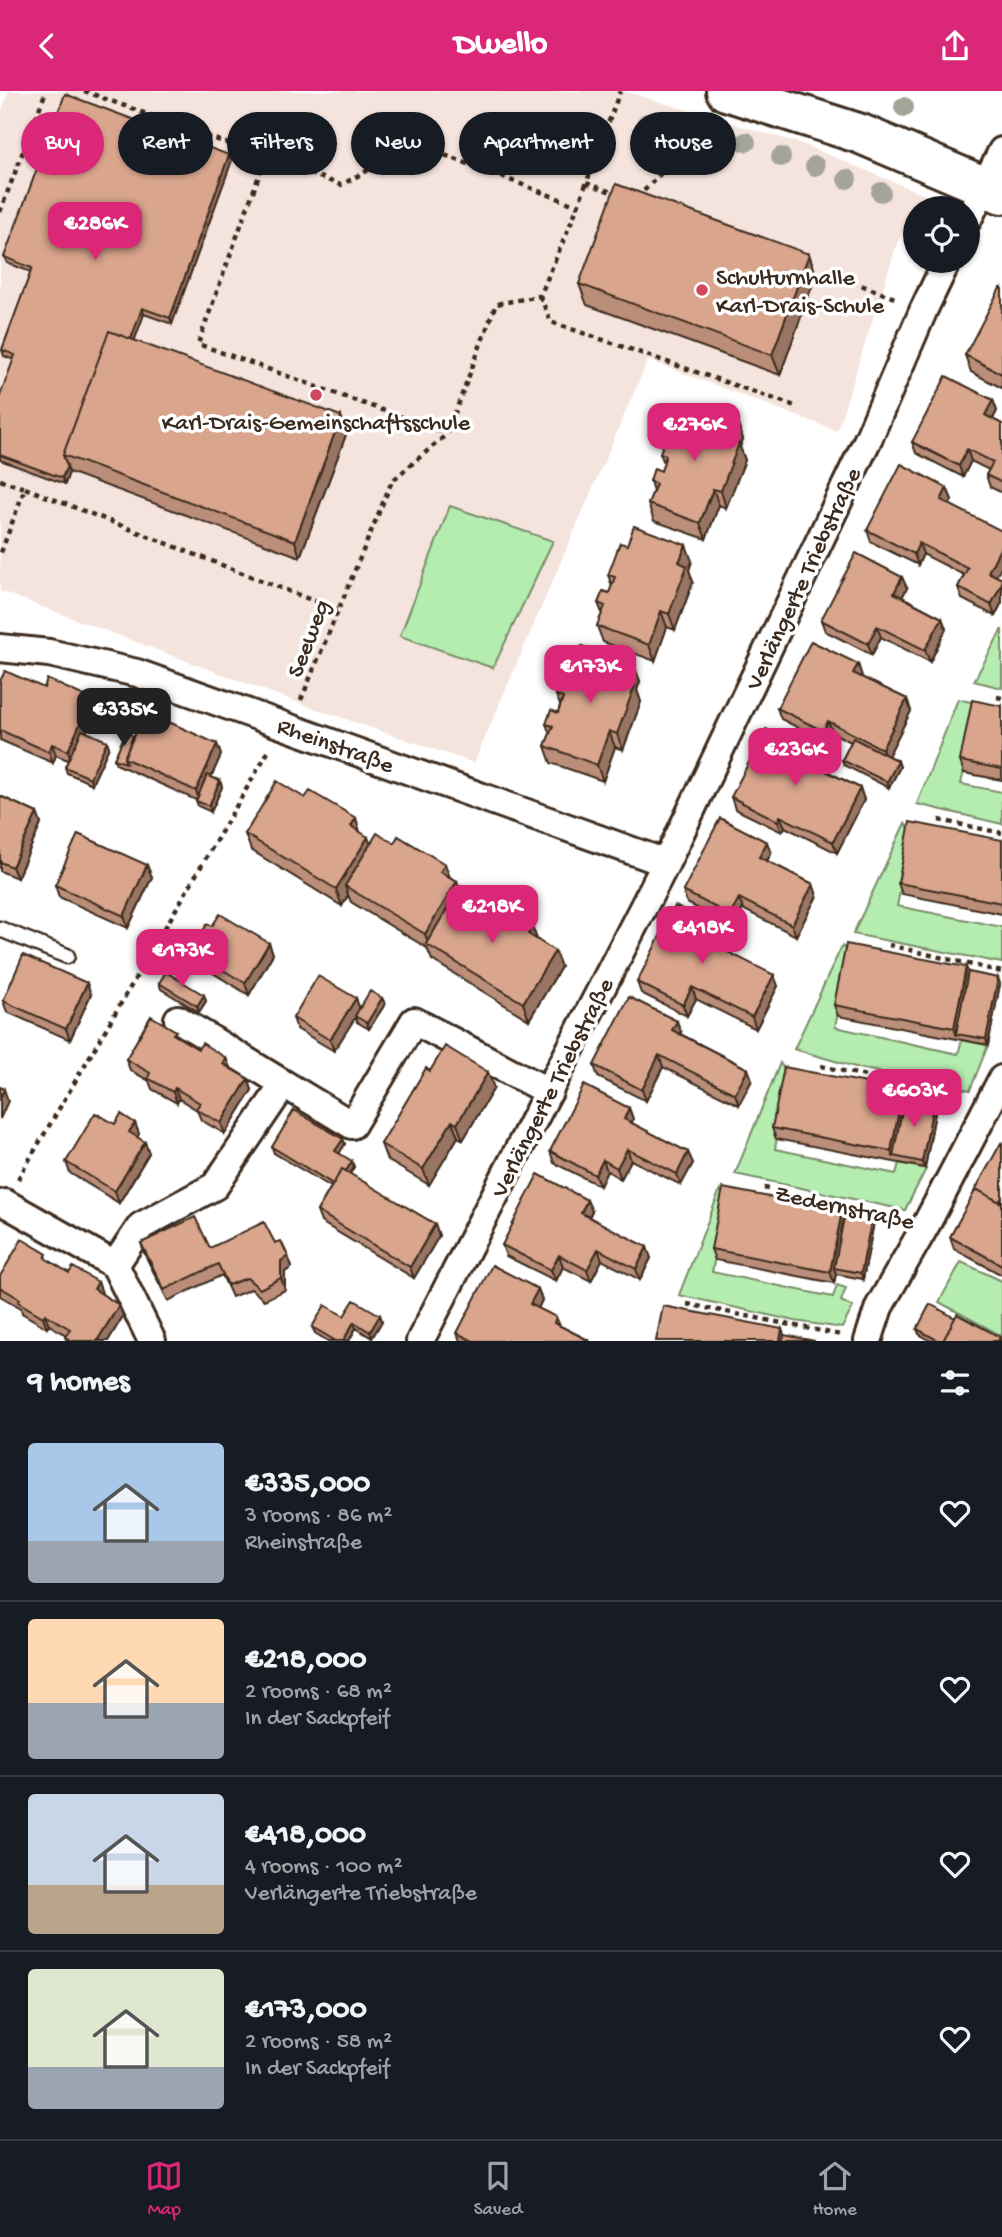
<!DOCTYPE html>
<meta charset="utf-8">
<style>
:root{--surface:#171b24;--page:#242831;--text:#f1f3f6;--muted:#9ea1a6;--line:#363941;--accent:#db2777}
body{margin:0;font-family:"Gochi Hand",sans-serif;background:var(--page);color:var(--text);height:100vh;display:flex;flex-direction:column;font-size:26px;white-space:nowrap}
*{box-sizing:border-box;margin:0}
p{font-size:23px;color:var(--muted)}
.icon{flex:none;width:38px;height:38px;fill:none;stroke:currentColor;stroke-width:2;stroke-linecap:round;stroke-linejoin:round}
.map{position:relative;height:1250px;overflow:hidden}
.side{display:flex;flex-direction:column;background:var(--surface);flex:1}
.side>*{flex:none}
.top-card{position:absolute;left:21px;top:21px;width:961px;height:63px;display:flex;gap:14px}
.tools{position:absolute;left:903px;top:105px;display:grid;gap:14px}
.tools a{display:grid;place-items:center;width:77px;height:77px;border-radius:50%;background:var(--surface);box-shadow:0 2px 5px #0004;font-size:35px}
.price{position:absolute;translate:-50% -60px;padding:0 16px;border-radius:14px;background:var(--accent);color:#fff;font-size:23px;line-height:46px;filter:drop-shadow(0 2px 4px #0008)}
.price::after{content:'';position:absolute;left:50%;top:42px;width:21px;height:16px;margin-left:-10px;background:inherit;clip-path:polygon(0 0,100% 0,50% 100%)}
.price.active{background:#222;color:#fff}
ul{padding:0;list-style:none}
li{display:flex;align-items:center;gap:21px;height:175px;padding:0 28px}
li+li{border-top:2px solid var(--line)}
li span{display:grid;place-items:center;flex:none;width:196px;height:140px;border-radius:7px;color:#555}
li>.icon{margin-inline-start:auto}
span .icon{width:84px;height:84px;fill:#fffc;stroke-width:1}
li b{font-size:30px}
h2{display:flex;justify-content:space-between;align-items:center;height:84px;padding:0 28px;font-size:30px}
.pill{padding:0 24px;border-radius:32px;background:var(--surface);box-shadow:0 2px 5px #0004;font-size:24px;line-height:63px}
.pill.active{background:var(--accent);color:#fff}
header{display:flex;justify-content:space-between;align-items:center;height:91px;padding:0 28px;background:var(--accent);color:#fff;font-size:32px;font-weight:800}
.tab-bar{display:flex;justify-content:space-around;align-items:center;height:98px;border-top:2px solid var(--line);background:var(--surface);font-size:19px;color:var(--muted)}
.tab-bar a{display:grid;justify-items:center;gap:4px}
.tab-bar .active{color:var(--accent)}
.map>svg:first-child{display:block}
</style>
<header><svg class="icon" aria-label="back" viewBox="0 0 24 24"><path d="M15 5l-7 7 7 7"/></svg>Dwello<svg class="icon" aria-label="share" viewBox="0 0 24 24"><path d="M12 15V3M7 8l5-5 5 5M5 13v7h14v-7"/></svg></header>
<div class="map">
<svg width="1002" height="1250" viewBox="0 0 1002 1250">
<rect width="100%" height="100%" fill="#fff"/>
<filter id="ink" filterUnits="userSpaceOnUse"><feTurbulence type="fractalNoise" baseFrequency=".0143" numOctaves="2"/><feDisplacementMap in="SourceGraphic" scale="14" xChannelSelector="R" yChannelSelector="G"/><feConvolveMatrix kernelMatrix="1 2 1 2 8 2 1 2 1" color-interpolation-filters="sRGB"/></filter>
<g filter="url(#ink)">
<!-- built -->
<path fill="#f4e4dd" d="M9 0H623L805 54 927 105 919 117H915V123L898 150 837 340 648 269 474 672 299 612 0 500V24Z"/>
<!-- green -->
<path fill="#b5edb1" stroke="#788c68" stroke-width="2" d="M450 415 553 450 493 577 400 545Z
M1002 538V597L974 590Z
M958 608 979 613 961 693 1002 701V733L917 713Z
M905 732 912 741 897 815 1002 836V872L853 843Z
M842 855 850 862 835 936 958 963 962 949 988 954 970 999 859 977 794 958Z
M780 972 788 984 775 1058 896 1083 899 1072 926 1078 905 1119 735 1083Z
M720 1099 727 1107 712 1181 833 1206 837 1194 846 1197 841 1210 853 1216 842 1237 795 1230 679 1204Z
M961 1171 1002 1190V1245L939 1211Z"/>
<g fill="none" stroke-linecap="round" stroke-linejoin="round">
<!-- service casing -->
<g stroke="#3b2a1e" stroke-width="19">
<path id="service" d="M0 838 67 865"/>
</g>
<!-- minor casing -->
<g stroke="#3b2a1e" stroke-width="32">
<path id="minor" d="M968 128 1002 60
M0 557 49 562 137 582 666 772
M178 928 284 993
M5 1112 115 1174
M152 1250 115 1174 141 1135 215 1095 284 993 352 1034 414 930 549 1001
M420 1250 666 772 869 346 924 218 947 170
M868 1250 879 1216 927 1132 1002 988"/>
</g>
<!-- secondary casing -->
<g stroke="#3b2a1e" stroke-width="44">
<path id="secondary" d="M726 0 861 43 1002 103"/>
</g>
<!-- path -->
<path stroke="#3b2a1e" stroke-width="4.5" stroke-dasharray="5 5" stroke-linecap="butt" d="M84 0 341 94 416 53 578 115
M265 68 198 253 446 342
M586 92 617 103
M637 107 666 77
M0 121 46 0
M843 187 897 208
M540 205 551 231 795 315
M0 389 25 397 0 464
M25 397 337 519
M997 606 1002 607
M301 609 392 390 447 343 496 213 540 205 578 115 620 0
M939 729 1002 742
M889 854 1002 881
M821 975 960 1006
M18 1088 268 661
M764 1097 897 1126
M687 1213 841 1244"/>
<!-- service -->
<use href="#service" stroke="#fff" stroke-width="14"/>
<!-- minor -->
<use href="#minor" stroke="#fff" stroke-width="26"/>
<!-- secondary -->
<use href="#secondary" stroke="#fff" stroke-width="38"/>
</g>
<!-- trees -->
<g fill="#a4a598">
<circle cx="904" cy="16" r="10"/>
<circle cx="647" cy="32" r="10"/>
<circle cx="712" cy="40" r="10"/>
<circle cx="746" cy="51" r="10"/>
<circle cx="781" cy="66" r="10"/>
<circle cx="815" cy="75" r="10"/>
<circle cx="847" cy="88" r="10"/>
<circle cx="881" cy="101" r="10"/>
</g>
<!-- wall -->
<path fill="#bb8e79" stroke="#3b2a1e" stroke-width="2" d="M232 69 172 233 144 223 134 250 347 341 300 466 69 381 65 393 0 369V306L14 269 4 265 2 259 31 181 7 172 4 166Z
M809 163 816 184 780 284 587 214 579 193Z
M1002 198V297L971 281 965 264Z
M993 309 997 320 993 328 1002 333V402L990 396 986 384 989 379 971 370 963 386 916 362 912 351Z
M737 331 743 348 740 356 745 369 726 417 719 414 706 448 654 430 648 413 653 400 650 390 661 380 664 372 660 362 678 332Z
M947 397 952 409 949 413 996 485 1002 488V511L995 525 962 508 958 496 964 484 923 463 918 474 871 451 867 439Z
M692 470 689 479 693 491 675 539 667 536 655 570 603 551 597 535 602 522 598 512 609 502 612 495 608 484Z
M907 497 902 506 942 527 946 538 930 571 881 546 872 564 825 540 821 529Z
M858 573 861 586 907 608 911 620 888 665 898 670 900 676 889 697 844 674 842 669 851 651 833 642 828 652 781 628 777 617Z
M575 574 640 590 637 599 641 611 623 659 615 656 603 690 551 672 545 655 550 643 546 633 558 622 560 614 556 604Z
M0 590 44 597 91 608 96 619 86 641 109 656 92 693 67 682 65 676 68 669 56 664 53 672 0 649Z
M1002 615V689L964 682 960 670Z
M133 645 217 653 221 664 211 686 220 690 222 696 211 721 198 715 196 709 116 673 114 668Z
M817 673 816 675 860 697 864 709 837 762 785 736 782 741 735 718 731 706Z
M0 705 37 722 41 733 17 787 0 780Z
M360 741 371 753 394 752 445 773 449 786 457 790 462 803 482 815 532 835 537 848 561 876 529 929 432 869 427 857 351 811 348 804 342 815 251 759 245 743Z
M1002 749V823L902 803 898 792Z
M771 762 767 770 813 793 817 805 796 845 743 818 734 836 687 812 683 800Z
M152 786 128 837 59 806 55 794Z
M212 835 269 852 273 863 249 904 200 874 196 863 204 849 202 842Z
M722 839 726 850 722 858 778 895 756 938 696 908 687 925 641 902 637 891Z
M966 876 968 881 998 887 1000 893 988 954 838 925 834 914Z
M159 892 204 904 206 910 199 921 161 898Z
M91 903 70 949 7 921 3 910Z
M356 907 359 918 382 907 385 913 369 938 357 931 355 926 334 960 297 938 293 927Z
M681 941 680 943 748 978 752 989 739 1014 663 976 646 1010 598 986 594 974Z
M178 946 248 988 252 999 225 1043 201 1029 197 1019 179 1008 177 1012 152 998 149 990 130 979 126 968Z
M430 980 494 997 463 1049 458 1046 429 1094 387 1069 381 1053Z
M905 1004 934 1010 936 1016 925 1077 776 1048 772 1037Z
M629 1017 633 1028 632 1032 693 1072 681 1094 631 1069 621 1088 607 1080 600 1095 554 1072 550 1060Z
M135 1032 139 1043 137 1046 149 1062 119 1112 70 1082 66 1071 115 1033Z
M343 1048 345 1053 339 1062 354 1076 350 1083 435 1133 439 1145 414 1187 321 1131 317 1120 331 1096 274 1062 272 1056Z
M1002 1053V1184L954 1158 950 1146Z
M592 1120 589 1126 651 1167 640 1189 602 1169 591 1190 563 1176 556 1190 506 1165 502 1154Z
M842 1120 844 1125 873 1121 875 1126 863 1188 836 1183 834 1192 715 1169 711 1158Z
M141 1152 210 1157 275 1152 292 1176 285 1181V1199L264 1209 251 1198 232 1206 222 1184 168 1210 145 1164Z
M50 1170 69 1182 98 1191 102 1203 119 1214 123 1225 108 1250H67L65 1246 66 1244 49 1234 47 1237 22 1222 21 1217 0 1205V1185Z
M538 1198 542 1209 538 1217 560 1235 590 1250H460L457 1242Z
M380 1224 382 1230 372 1247 356 1237 349 1250H328L315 1242 312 1236 344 1225Z
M955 1227 1000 1246 1001 1250H931L919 1243 917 1238Z"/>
<!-- shaded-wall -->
<path fill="#987463" stroke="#3b2a1e" stroke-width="2" d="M229 64 232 69 172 233 170 227Z
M809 163 816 184 780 284 772 264Z
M142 217 144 223 130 262 128 256Z
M993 309 997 320 989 335 985 324Z
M341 325 347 341 300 466 295 450Z
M737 331 743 348 740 356 745 369 726 417 721 400 730 350Z
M967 358 971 370 963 386 959 375Z
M67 375 69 381 65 393 62 387Z
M947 397 952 409 945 421 941 409Z
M713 398 719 414 706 448 700 432Z
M919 452 923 463 918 474 914 463Z
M686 454 692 470 689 479 693 491 675 539 669 523 679 471Z
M1002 454V474L992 493 988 481Z
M902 486 907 497 898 514 894 502Z
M1002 492V511L995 525 991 514Z
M661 520 667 536 655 570 649 554Z
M942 527 946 538 930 571 925 559Z
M877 535 881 546 872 564 868 553Z
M858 573 862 585 857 593 853 582Z
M634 574 640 590 637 599 641 611 623 659 617 643 627 592Z
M91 608 96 619 72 671 68 660Z
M907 608 911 620 886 669 882 658Z
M828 630 833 642 828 652 823 640Z
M609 640 615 656 603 690 597 674Z
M107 650 109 656 92 693 90 687Z
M52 653 56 664 53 672 49 661Z
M217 653 221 664 200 711 196 700Z
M813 662 817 673 812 682 808 671Z
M898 670 900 676 889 697 887 691Z
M220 690 222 696 211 721 209 715Z
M860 697 864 709 837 762 833 751Z
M37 722 41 733 17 787 12 776Z
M780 725 785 736 782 741 778 730Z
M356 727 361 744 351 735Z
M368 746 374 762 345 795 348 804 342 815 336 798Z
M767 751 771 762 763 777 759 766Z
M445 773 451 789 440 781Z
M147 774 152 786 128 837 124 825Z
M457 790 463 807 429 855 425 843Z
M813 793 817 805 796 845 792 834Z
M739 807 743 818 734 836 730 824Z
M532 835 538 852 528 843Z
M722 839 726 850 718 865 714 854Z
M269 852 273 863 249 904 245 892Z
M555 860 561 876 529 929 523 912Z
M966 876 970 887 956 943 954 937Z
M774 884 778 895 756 938 752 926Z
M998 887 1000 893 988 954 986 948Z
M87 892 91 903 70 949 66 938Z
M692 896 696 908 687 925 683 914Z
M204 904 206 910 199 921 197 915Z
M356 907 360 919 334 960 330 949Z
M382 907 385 913 369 938 367 932Z
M677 930 681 941 676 950 672 939Z
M659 964 663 976 646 1010 642 999Z
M226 967 231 979 223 973Z
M748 978 752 989 739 1014 735 1003Z
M488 981 494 997 463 1049 457 1033Z
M248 988 252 999 225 1043 221 1032Z
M175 997 179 1008 177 1012 173 1001Z
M4 998 8 1010 0 1028V1008Z
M903 999 907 1010 893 1065 891 1060Z
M934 1010 936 1016 925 1077 922 1071Z
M629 1017 633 1028 628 1039 624 1028Z
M452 1030 458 1046 429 1094 423 1078Z
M135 1032 139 1043 133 1053 129 1041Z
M343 1048 345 1053 337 1066 335 1060Z
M145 1051 149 1062 119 1112 115 1100Z
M627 1058 631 1069 621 1088 617 1077Z
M688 1061 693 1072 681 1094 677 1083Z
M603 1069 607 1080 600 1095 595 1084Z
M352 1070 354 1076 339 1101 337 1095Z
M587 1109 592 1120 585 1133 581 1122Z
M842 1120 846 1131 834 1177 836 1183 834 1192 830 1181Z
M873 1121 875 1126 863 1188 861 1182Z
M435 1133 439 1145 414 1187 410 1176Z
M647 1156 651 1167 640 1189 636 1178Z
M598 1158 602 1169 591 1190 587 1179Z
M559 1164 563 1176 556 1190 551 1179Z
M288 1165 292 1176 285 1181V1199L281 1187V1170Z
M98 1191 102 1202 98 1210 94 1198Z
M538 1198 542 1209 535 1224 530 1213Z
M119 1214 123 1225 108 1250H97Z
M45 1223 49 1234 47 1237 43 1226Z
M380 1224 382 1230 372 1247 370 1241Z
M556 1226 561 1237 554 1232Z
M354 1231 356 1237 349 1250H343Z
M782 1238 786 1249V1250H780Z"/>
<!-- building -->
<path fill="#d9a58d" stroke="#3b2a1e" stroke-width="2" d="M65 3 229 64 170 227 142 217 131 248 109 240 63 364 67 375 62 387 0 364V305L15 264 2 259 32 177 4 166Z
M616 93 809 163 772 264 579 193Z
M1000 197 1002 198V283L965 264Z
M109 240 341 325 295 450 63 364Z
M946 285 993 309 985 324 1002 333V392L986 384 993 371 967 358 959 375 912 351Z
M686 312 737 331 730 350 739 352 721 400 713 398 700 432 648 413 656 393 650 390 654 377 661 380 666 364 660 362 672 330 678 332Z
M901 373 947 397 941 409 1002 440V454L988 481 1002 488V492L991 514 958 496 968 477 919 452 914 463 867 439Z
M634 435 686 454 679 471 687 475 669 523 661 520 649 554 597 535 605 515 598 512 603 500 609 502 615 486 608 484 620 452 627 454Z
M856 462 902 486 894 502 942 527 925 559 877 535 868 553 821 529Z
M811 550 858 573 853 582 907 608 882 658 828 630 823 640 777 617Z
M582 555 634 574 627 592 635 594 617 643 609 640 597 674 545 655 553 635 546 633 551 619 558 622 563 607 556 604 568 572 575 574Z
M5 580 44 597 47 588 91 608 68 660 52 653 49 661 0 639V590Z
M972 609 1002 615V678L960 670Z
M145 620 217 653 196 700 124 667Z
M766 638 813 662 808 671 860 697 833 751 780 725 778 730 731 706Z
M82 639 107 650 90 687 65 676Z
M126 641 133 645 124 667 126 672 114 668Z
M853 647 898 670 887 691 842 669Z
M207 684 220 690 209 715 196 710Z
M277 690 305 707 310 700 356 727 351 735 368 746 336 798 245 743Z
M0 705 37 722 12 776 0 771Z
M720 727 767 751 759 766 813 793 792 834 739 807 730 824 683 800Z
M910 731 1002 749V812L898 792Z
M377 742 394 752 398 745 445 773 440 781 457 790 425 843 345 795Z
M78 743 147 774 124 825 55 794Z
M458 800 482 815 486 807 532 835 528 843 555 860 523 912 426 853Z
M675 815 722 839 714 854 774 884 752 926 692 896 683 914 637 891Z
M220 823 269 852 245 892 196 863 207 845 202 842 207 833 212 835Z
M846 853 966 876 954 937 834 914Z
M23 864 87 892 66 938 3 910Z
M166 881 204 904 197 915 159 892Z
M968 881 998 887 986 948 956 943Z
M318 885 356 907 330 949 293 927Z
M370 900 382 907 367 932 355 925Z
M629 906 677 930 672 939 748 978 735 1003 659 964 642 999 594 974Z
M151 925 176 940 173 943 198 958 202 952 226 967 223 973 248 988 221 1032 196 1018 200 1012 175 997 173 1001 148 987 150 982 126 968Z
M445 955 488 981 457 1033 452 1030 423 1078 381 1053 426 977 430 980Z
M784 976 903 999 891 1060 772 1037Z
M584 994 629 1017 624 1028 688 1061 677 1083 627 1058 617 1077 603 1069 595 1084 550 1060Z
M0 996 4 998 0 1008Z
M905 1004 934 1010 922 1071 893 1065Z
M294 1019 343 1048 335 1060 352 1070 346 1080 342 1078 333 1093 272 1056Z
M95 1022 115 1033 121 1023 135 1032 129 1041 145 1051 115 1100 66 1071Z
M1001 1052 1002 1053V1106L999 1111 976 1098 975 1101H974Z
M342 1078 435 1133 410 1176 317 1120Z
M538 1083 587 1109 581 1122 647 1156 636 1178 598 1158 587 1179 559 1164 551 1179 502 1154Z
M723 1097 842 1120 830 1181 711 1158Z
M976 1098 1002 1112V1174L950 1146Z
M846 1116 873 1121 861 1182 834 1177Z
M195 1126 210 1157 264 1131 275 1152 281 1150 288 1165 281 1170V1187L260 1198 247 1187 228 1194 218 1173 164 1199 141 1152Z
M22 1148 47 1163 45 1167 69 1182 73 1176 98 1191 94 1198 119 1214 97 1250H72L65 1246 70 1238 45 1223 43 1226 18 1211 20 1208 0 1196V1185Z
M492 1174 538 1198 530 1213 556 1226 554 1232 590 1250H473L457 1242Z
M354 1209 380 1224 370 1241 354 1231 343 1250H336L312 1236 325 1214 344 1225Z
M930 1213 955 1227 943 1250H939L917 1238Z
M663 1215 782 1238 780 1250H656Z
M957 1223 1000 1246 998 1250H943Z
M784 1244 815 1250H783Z"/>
</g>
<!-- markers -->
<g fill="#d1495b" stroke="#fff" stroke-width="2.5">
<circle cx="702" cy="199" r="7"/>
<circle cx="316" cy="304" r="7"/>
</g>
<g text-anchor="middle" stroke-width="7" stroke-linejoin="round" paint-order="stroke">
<!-- poi labels -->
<g font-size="24" fill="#3b2a1e" stroke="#fff" text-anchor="start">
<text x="716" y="193">Schulturnhalle<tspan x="716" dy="28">Karl-Drais-Schule</tspan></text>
<text x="316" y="338" text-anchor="middle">Karl-Drais-Gemeinschaftsschule</text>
</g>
<!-- street labels -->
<g font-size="24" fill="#3b2a1e" stroke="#fff">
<text transform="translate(802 487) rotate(-65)" y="8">Verlängerte Triebstraße</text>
<text transform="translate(307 547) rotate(-69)" y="8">Seeweg</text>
<text transform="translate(336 653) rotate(20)" y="8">Rheinstraße</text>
<text transform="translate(551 996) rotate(-63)" y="8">Verlängerte Triebstraße</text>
<text transform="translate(845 1115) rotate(12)" y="8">Zedernstraße</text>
</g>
</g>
</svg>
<div class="tools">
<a><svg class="icon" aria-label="locate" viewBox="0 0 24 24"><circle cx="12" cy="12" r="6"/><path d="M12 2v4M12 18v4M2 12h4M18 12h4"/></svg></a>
</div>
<b class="price" style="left:95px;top:171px">€286K</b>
<b class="price" style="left:694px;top:372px">€276K</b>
<b class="price" style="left:590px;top:614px">€173K</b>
<b class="price active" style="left:124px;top:657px">€335K</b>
<b class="price" style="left:795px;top:697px">€236K</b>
<b class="price" style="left:492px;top:854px">€218K</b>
<b class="price" style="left:702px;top:875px">€418K</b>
<b class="price" style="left:182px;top:898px">€173K</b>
<b class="price" style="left:914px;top:1038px">€603K</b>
<div class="top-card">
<a class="pill active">Buy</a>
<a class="pill">Rent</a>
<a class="pill">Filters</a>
<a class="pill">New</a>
<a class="pill">Apartment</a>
<a class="pill">House</a>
</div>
</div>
<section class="side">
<h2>9 homes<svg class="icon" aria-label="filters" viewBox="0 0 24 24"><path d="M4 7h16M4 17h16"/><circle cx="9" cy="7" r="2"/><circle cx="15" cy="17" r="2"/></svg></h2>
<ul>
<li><span style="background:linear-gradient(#a9c7e8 70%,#9aa5b1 0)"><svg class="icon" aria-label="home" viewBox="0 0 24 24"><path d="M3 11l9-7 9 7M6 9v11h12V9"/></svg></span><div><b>€335,000</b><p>3 rooms · 86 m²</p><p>Rheinstraße</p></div><svg class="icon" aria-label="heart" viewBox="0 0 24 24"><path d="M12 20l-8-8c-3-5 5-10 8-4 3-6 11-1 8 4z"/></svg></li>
<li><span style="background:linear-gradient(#ffd9b3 60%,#9aa5b1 0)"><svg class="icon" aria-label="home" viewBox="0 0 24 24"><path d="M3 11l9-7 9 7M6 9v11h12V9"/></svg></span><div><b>€218,000</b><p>2 rooms · 68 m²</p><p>In der Sackpfeif</p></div><svg class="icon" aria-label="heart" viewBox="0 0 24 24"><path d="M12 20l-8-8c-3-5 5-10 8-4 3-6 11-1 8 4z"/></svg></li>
<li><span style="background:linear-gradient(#c9d6e8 65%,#b9a48a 0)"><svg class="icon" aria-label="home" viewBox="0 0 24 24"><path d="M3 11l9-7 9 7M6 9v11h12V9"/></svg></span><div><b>€418,000</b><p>4 rooms · 100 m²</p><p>Verlängerte Triebstraße</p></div><svg class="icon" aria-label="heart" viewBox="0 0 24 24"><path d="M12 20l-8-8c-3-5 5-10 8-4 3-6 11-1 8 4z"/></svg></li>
<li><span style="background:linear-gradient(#dfe7d0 70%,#9aa5b1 0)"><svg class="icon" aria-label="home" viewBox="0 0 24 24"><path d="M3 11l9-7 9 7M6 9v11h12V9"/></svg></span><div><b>€173,000</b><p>2 rooms · 58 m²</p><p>In der Sackpfeif</p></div><svg class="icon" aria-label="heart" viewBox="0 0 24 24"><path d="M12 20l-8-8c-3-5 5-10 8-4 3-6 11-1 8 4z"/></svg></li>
</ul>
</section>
<nav class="tab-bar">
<a class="active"><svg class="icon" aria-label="map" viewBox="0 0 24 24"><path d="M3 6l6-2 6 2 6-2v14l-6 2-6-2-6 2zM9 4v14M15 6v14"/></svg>Map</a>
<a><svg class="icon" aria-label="saved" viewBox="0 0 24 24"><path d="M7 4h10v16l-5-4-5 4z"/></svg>Saved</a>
<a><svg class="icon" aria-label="home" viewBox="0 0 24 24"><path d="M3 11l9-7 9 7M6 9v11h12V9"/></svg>Home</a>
</nav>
